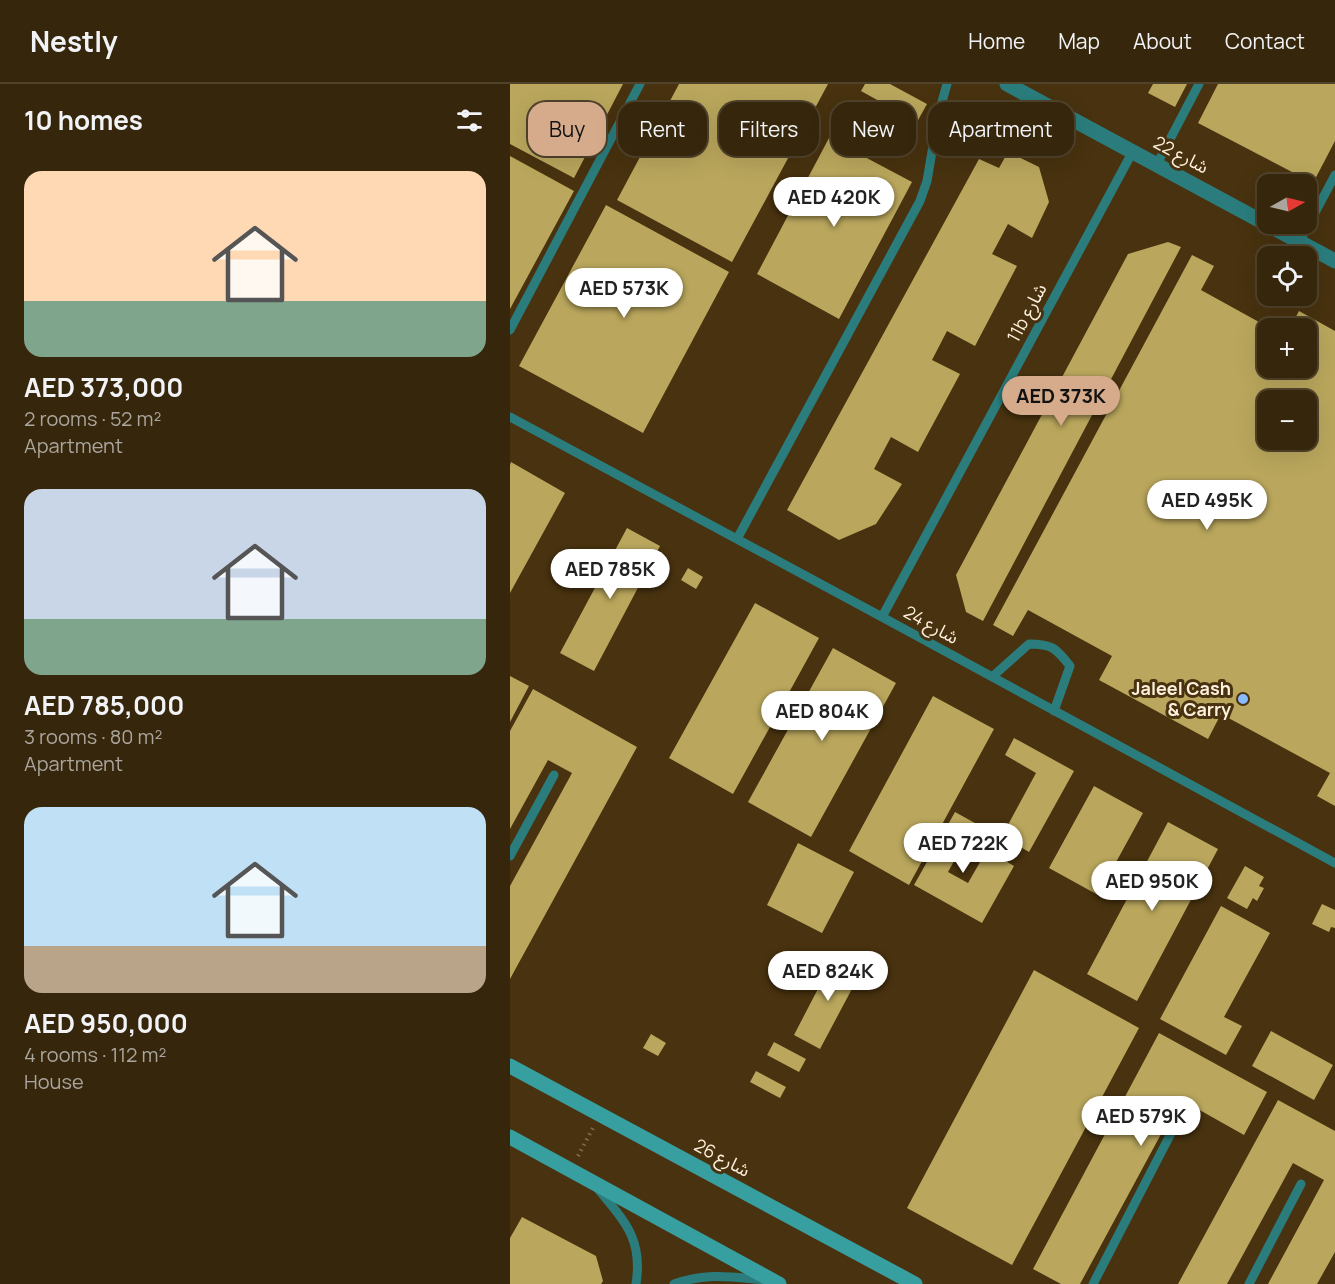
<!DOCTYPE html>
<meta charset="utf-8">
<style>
:root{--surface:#36260b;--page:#413219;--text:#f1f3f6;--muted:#aaa59d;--line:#50432c;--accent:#d6ab8b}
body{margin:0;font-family:Manrope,"Noto Sans Arabic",sans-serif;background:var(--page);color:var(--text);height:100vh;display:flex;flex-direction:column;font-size:22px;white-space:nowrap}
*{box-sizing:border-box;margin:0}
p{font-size:20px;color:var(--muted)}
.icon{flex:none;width:33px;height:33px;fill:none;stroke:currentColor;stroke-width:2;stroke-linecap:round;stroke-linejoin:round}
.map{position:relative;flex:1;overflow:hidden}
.drawer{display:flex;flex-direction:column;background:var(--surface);width:510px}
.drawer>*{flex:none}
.hud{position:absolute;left:18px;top:18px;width:570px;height:54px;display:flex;gap:12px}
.needle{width:39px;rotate:82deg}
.buttons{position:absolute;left:747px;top:90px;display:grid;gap:12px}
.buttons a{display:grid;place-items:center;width:60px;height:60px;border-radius:12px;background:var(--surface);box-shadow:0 6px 24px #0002,0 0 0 2px var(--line);font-size:30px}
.price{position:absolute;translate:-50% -51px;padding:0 14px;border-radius:21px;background:#fff;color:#222;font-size:20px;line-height:39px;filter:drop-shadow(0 2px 3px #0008)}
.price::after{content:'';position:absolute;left:50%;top:36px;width:18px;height:14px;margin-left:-9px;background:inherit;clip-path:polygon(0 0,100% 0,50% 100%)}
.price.active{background:var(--accent);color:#111}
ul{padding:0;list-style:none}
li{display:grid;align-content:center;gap:12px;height:318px;padding:0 24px}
li span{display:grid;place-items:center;height:186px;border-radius:18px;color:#555}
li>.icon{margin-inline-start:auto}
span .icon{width:108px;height:108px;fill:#fffc;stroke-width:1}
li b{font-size:26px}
h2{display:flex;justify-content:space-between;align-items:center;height:72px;padding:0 24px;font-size:26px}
.chip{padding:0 21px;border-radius:18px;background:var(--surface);box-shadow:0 6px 24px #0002,0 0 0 2px var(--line);font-size:21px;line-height:54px}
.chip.active{background:var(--accent);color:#111}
header{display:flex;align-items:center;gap:36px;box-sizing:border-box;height:84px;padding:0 30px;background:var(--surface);border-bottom:2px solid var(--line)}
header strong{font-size:28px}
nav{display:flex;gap:33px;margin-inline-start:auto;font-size:21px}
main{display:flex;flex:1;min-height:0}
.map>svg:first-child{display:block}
</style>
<header>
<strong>Nestly</strong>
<nav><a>Home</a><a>Map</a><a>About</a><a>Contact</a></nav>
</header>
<main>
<section class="drawer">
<h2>10 homes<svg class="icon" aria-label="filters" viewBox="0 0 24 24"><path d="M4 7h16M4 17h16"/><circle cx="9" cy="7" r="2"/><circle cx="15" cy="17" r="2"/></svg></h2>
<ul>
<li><span style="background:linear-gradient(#ffd9b3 70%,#7fa58c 0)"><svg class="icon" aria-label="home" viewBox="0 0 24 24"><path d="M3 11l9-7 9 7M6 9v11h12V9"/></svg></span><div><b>AED 373,000</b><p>2 rooms · 52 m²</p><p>Apartment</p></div></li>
<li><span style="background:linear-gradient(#c9d6e8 70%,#7fa58c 0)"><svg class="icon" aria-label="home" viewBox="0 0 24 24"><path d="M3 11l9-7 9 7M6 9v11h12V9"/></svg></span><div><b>AED 785,000</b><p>3 rooms · 80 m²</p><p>Apartment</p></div></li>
<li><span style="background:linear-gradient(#bfe0f5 75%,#b9a48a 0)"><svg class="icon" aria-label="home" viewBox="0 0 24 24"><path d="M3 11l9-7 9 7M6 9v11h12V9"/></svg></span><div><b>AED 950,000</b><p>4 rooms · 112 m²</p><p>House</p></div></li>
</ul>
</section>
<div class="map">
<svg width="825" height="1200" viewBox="0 0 825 1200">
<rect width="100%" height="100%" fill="#48320f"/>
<!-- building -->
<path fill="#baa75d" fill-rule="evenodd" d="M0 0H113L64 94 0 60Z
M169 0H318L222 178 107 116Z
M355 0H380L417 20 407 38 351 7Z
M643 0H677L665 23 638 9Z
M708 0H825V57L803 99 688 39Z
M319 54 402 98 329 235 247 190Z
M498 68 529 83 539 118 522 154 498 140 482 170 507 182 465 262 437 247 422 276 450 290 408 368 381 353 364 385 392 400 366 440 329 456 277 426 469 75 489 84Z
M0 72 64 107 0 225Z
M96 121 219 188 133 349 9 282Z
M658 158 671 163 473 537 456 528 446 491 618 170Z
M682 171 704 182 691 206 758 243V284H796V244H780L789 227 825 247V722L807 712 820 689 711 630 698 655 589 596 602 572 518 526 503 552 483 541ZM758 316H796V356H758Z
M1 378 55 409 0 509V381Z
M117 444 150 462 84 587 50 569Z
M178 484 193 493 186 505 171 496Z
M245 519 309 554 223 710 159 674Z
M323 564 386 599 301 753 238 718Z
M0 592 19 602 0 638Z
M23 605 127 663 0 895V802L62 689 38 676 0 745V647Z
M423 612 484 645 399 801 339 767Z
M504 654 564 687 519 768 492 752 526 689 495 671Z
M584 702 633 729 588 811 539 784Z
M445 728 465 739 438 788 458 799 477 766 504 782 472 839 404 801Z
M658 738 708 765 627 917 577 890Z
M288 759 344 788 312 849 257 821Z
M735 782 754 793 749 802 754 804 747 817 743 814 737 825 717 814Z
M812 820 825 826V844L821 843 819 848 802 840Z
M711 822 760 849 714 933 732 942 716 971 650 935Z
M325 872 352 886 310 965 284 951Z
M524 886 629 944 502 1181 397 1124Z
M761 947 823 981 804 1016 742 982Z
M649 949 757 1008 734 1051 670 1015 570 1200H551L523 1185Z
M141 950 156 959 148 972 133 964Z
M264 958 296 975 289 988 257 971Z
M246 987 276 1003 270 1014 240 998Z
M768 1016 825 1047V1168L807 1200H758L814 1096 783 1079 717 1200H668Z
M12 1133 86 1172 93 1197 91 1200H0V1154Z"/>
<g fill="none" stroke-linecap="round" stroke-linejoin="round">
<!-- path -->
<path stroke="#826f51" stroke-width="4" stroke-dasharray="1.5 4.5" stroke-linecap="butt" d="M68 1072 83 1044"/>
<!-- lane -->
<path stroke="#2b7d7d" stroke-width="9" d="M647 80 689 0
M790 157 825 91
M0 246 130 0
M0 333 372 533 825 779
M227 455 410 117 417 97 428 32 437 0
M372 533 623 67
M482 593 519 560C542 560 546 564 560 582L544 627
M0 772 44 691
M88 1105C115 1138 133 1155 126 1200
M164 1200C197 1188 222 1193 256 1196
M583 1200 671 1030
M739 1200 791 1100"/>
<!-- street -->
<path stroke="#2b7d7d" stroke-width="15" d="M497 0 825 177"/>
<!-- secondary -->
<path stroke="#389fa0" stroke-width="15" d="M0 982 405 1200
M0 1053 269 1200"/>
</g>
<!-- markers -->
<circle fill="#89bafc" stroke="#48320f" stroke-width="2" cx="733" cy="615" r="6"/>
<g text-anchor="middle" stroke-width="6" stroke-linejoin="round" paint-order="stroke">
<!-- street labels -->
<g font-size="18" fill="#fef0dd" stroke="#48320f">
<text transform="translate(671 71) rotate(28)" y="6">شارع 22</text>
<text transform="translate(517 229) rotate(-62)" y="6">11b شارع</text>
<text transform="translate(421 541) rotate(29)" y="6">شارع 24</text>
<text transform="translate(212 1074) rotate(28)" y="6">شارع 26</text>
</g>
<!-- poi labels -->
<g font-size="18" font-weight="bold" fill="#fef0dd" stroke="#48320f" text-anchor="end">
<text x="721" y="611">Jaleel Cash<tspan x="721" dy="21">&amp; Carry</tspan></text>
</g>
</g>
</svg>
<div class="buttons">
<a><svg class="needle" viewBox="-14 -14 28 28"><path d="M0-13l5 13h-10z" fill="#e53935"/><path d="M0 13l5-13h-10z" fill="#aaa59d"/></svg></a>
<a><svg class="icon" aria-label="locate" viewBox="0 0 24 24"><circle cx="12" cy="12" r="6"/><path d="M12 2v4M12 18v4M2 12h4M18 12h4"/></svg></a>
<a>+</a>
<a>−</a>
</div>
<b class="price" style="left:324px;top:144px">AED 420K</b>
<b class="price" style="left:114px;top:235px">AED 573K</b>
<b class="price active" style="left:551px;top:343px">AED 373K</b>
<b class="price" style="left:697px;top:447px">AED 495K</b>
<b class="price" style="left:100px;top:516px">AED 785K</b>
<b class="price" style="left:312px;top:658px">AED 804K</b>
<b class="price" style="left:453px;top:790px">AED 722K</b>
<b class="price" style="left:642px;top:828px">AED 950K</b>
<b class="price" style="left:318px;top:918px">AED 824K</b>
<b class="price" style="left:631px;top:1063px">AED 579K</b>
<div class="hud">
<a class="chip active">Buy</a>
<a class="chip">Rent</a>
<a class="chip">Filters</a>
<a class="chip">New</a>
<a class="chip">Apartment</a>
</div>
</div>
</main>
